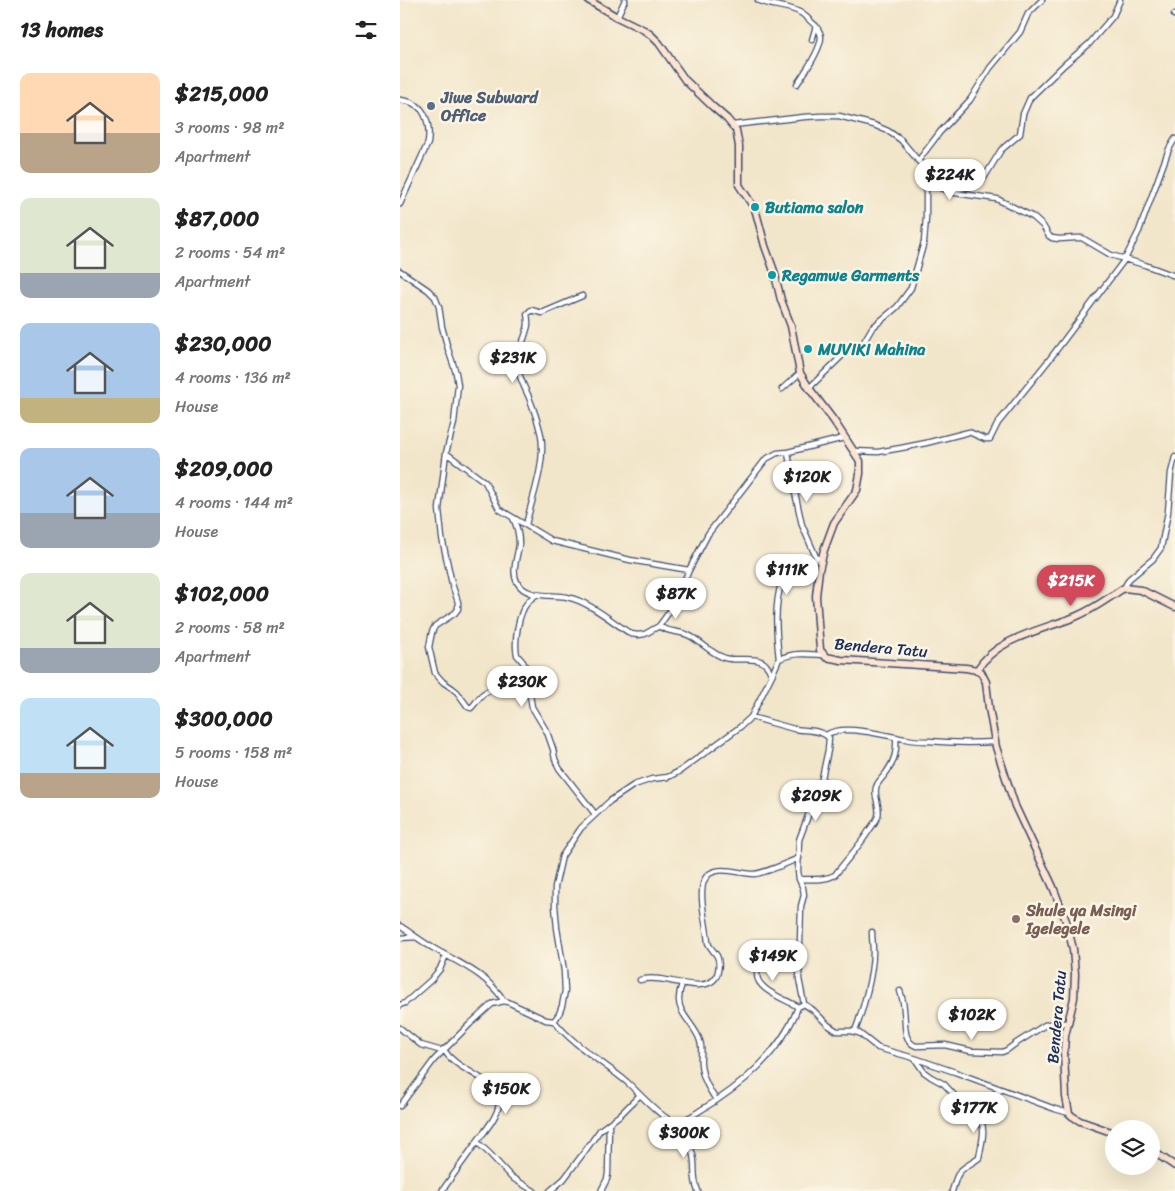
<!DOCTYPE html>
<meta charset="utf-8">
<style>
:root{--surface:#fff;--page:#f2f2f2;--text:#222;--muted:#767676;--accent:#d1495b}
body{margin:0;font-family:Sriracha,sans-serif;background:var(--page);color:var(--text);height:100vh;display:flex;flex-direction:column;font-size:19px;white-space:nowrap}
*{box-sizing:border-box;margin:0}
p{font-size:16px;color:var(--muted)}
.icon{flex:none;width:28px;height:28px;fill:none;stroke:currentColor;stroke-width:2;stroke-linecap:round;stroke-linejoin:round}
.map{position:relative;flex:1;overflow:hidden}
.drawer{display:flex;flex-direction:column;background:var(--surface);width:400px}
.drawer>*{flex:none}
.fabs{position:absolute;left:705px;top:1120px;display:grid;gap:10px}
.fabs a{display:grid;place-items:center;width:55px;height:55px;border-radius:50%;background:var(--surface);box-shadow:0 5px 20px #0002;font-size:25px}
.price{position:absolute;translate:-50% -42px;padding:0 11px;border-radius:18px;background:#fff;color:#222;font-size:16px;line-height:32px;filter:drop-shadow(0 1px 2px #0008)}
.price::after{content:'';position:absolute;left:50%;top:30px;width:15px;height:11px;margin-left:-8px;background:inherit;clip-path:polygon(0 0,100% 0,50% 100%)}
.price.selected{background:var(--accent);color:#fff}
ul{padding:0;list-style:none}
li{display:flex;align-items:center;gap:15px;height:125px;padding:0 20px}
li span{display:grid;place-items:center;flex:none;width:140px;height:100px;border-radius:10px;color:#555}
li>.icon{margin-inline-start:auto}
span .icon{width:60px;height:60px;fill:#fffc;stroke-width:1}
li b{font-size:21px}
h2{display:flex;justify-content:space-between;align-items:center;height:60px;padding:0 20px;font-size:21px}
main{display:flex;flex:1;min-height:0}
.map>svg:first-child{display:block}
</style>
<main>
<section class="drawer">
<h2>13 homes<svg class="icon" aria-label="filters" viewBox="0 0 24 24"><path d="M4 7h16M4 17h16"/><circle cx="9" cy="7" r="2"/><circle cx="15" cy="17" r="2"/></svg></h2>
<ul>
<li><span style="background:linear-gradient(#ffd9b3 60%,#b9a48a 0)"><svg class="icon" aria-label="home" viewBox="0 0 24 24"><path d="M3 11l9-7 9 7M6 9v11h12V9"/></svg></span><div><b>$215,000</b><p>3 rooms · 98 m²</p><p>Apartment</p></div></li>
<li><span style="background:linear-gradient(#dfe7d0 75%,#9aa5b1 0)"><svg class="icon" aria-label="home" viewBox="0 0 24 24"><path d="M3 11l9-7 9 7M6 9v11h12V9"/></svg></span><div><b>$87,000</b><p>2 rooms · 54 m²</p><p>Apartment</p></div></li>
<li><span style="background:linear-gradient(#a9c7e8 75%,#c2b280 0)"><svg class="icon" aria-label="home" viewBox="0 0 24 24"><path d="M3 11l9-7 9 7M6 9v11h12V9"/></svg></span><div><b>$230,000</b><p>4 rooms · 136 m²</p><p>House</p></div></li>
<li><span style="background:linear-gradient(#a9c7e8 65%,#9aa5b1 0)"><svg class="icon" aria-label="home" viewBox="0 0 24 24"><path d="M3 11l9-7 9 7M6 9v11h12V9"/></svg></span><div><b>$209,000</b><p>4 rooms · 144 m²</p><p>House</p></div></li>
<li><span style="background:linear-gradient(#dfe7d0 75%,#9aa5b1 0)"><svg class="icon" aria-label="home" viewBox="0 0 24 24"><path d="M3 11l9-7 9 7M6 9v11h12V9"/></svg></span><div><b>$102,000</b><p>2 rooms · 58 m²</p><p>Apartment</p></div></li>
<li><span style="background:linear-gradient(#bfe0f5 75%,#b9a48a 0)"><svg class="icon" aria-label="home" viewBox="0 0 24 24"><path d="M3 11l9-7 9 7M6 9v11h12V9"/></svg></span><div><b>$300,000</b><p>5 rooms · 158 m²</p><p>House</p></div></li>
</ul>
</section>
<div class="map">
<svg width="775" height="1191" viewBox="0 0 775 1191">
<rect width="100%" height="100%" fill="#fcf5e5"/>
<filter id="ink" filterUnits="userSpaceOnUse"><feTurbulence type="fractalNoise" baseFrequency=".02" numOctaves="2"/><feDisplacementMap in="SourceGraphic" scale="10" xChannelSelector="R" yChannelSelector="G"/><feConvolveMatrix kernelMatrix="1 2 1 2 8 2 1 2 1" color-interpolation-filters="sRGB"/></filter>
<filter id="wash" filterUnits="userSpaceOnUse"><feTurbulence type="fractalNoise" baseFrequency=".0096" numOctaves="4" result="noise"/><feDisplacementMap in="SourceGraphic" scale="20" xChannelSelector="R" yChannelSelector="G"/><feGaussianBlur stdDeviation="1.12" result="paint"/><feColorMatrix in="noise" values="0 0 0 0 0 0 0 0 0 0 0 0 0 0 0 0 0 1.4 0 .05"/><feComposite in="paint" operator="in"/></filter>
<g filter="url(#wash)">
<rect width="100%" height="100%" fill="#f2e6ca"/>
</g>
<g filter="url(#ink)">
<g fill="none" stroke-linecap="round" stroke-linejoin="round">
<!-- street casing -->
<g stroke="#3b4a6e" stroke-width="7">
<path id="street" d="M358 0C371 7 388 5 401 13 406 16 411 22 416 26L412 40
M774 15H775
M217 17 225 0
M397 84C404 74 421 49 421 37 421 32 418 30 416 26
M0 100C4 101 9 101 12 103 28 109 30 129 28 143L0 204
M333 125 404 117 421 116H439L474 125 488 131 501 140 541 188 555 193 597 199 633 217 643 226 649 236 652 238 659 239 676 238H682L711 255 745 265 775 276
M518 161 540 132 570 100 590 68 620 32 628 14 642 0
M547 188C560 190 575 188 584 178L601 150 620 134 623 114 630 98 665 64 689 44 713 16 720 0
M0 271 28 290 35 297 39 307 42 327 48 349 56 373 58 385 54 423 46 453 39 509 42 538 52 584 58 602V609L55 613 35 626 32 632 29 647 35 673 43 682 52 688 57 692 68 707 71 708C78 701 81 691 93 690 97 690 100 692 105 692 114 683 113 677 125 670
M409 388 445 353 462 345 472 328 497 307 511 288 524 242 526 218V171
M382 389 400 373
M454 451 478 452 501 448 526 443 569 432 585 439H590L598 423 649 360 725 259 739 231 769 149 775 139
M388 452 392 479 402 525 416 557 418 558
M46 453 85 482 99 509 152 541 230 560 289 570
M113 518C117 526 119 534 119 544 118 555 111 571 117 582 126 599 153 594 167 597 188 601 213 622 231 634L238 635 245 634 259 626 267 615 274 605 289 570 308 534 366 459 377 453 388 452 444 438
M126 525C132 498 146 463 141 435 138 422 133 407 128 395 124 386 118 376 118 366 117 353 124 341 127 329 129 324 128 319 127 314L131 310 142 313 182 296
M724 588 729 579 753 559 761 548 768 512 771 473 775 457
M137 594C134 597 130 599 128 602 118 613 114 642 117 655L123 662 125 666 132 707 147 732 153 749 155 759 159 768 195 814
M259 626C266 632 279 631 288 635 301 641 311 654 325 658 336 662 358 655 366 665 369 668 370 672 372 675
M379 659C376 632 374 605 382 580 383 575 384 569 389 566 395 562 405 563 412 563L415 561 416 557
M351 717C365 721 380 725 394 729 405 731 421 729 429 738L428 750 422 778 399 840 398 871 399 879 403 888 404 895 401 906 399 979 404 1004
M426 735C444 723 485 736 506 739 513 741 521 741 529 741 551 743 573 743 595 742
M399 879C411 879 424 881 435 875 446 860 460 846 470 829 473 825 477 820 478 816 481 806 472 794 477 785 479 781 483 777 486 773 495 761 497 751 496 737
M0 926C11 933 21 941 33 948 59 963 87 974 104 1001
M0 938 16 937
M377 951C368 957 359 962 357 974 356 990 386 999 398 1007
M240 980C246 978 252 978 259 979 274 980 314 996 318 971 319 967 319 960 317 956 314 951 310 948 308 943 307 926 298 896 304 881 311 862 340 874 354 874 366 873 387 863 399 858
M282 984C280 989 279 994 279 999 278 1014 296 1026 300 1041 303 1049 300 1056 301 1064 302 1078 309 1089 316 1100
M500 991C502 997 504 1004 504 1011 506 1022 502 1041 516 1046L545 1045 571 1051 602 1052 607 1050 615 1044 645 1025 654 1023H668
M0 1005 5 1003 31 980 40 969 46 955
M154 1021C174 1046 203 1062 227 1082 237 1091 262 1119 273 1121 283 1123 293 1115 301 1110 341 1087 382 1051 398 1007L404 1004 413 1010 428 1025 437 1031H451L459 1033 478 1048 514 1058 555 1072 655 1109 669 1113
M0 1028 21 1045 42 1051
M455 1031C463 1010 473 975 473 952 473 945 472 939 472 932
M515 1059 524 1072 531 1077 544 1084 556 1097 569 1101 580 1113
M0 1106 34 1060 70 1024 92 1004 104 1001 108 1002 146 1020 154 1021 159 1014 162 1006 165 991 164 971 157 928 155 906V887L162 856 181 828 210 801 234 785 252 779 268 777 280 771 340 727 351 717 372 675 379 659C394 652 407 654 423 655
M278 1121C283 1132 290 1143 293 1155 296 1168 292 1177 298 1191
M77 1142 90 1154 111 1177 134 1191
M42 1191C53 1175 65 1159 76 1143 84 1132 97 1118 99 1104 101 1095 95 1089 89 1084 73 1071 55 1067 43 1049
M150 1191 164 1179 185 1151 200 1130 220 1115 240 1095
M201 1191 207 1179 208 1174 209 1123
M552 1191C555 1183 556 1173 564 1168 569 1164 574 1162 579 1158 580 1151 584 1136 583 1130 580 1104 575 1104 601 1090"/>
</g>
<!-- secondary casing -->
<g stroke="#3b4a6e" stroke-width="9">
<path id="secondary" d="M188 0 217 17 244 30 251 35 259 43 285 80 312 106 327 119 336 130 339 146V185L355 209 357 216 365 246 374 271 381 300 391 326 400 373 409 388 434 421 460 461V474L457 490 434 523 424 550 419 570 416 596 420 650 426 657 441 660 566 668 577 670 581 672 586 682 589 708 596 747 615 806 653 887 666 921 673 949 675 974 674 998 665 1036 664 1052 666 1097 669 1113 672 1116 680 1121 714 1133
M577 670C597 637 644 630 677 616 694 609 708 598 724 588L741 590 775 607
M751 1150 775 1166"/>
</g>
<!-- street -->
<use href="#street" stroke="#fff" stroke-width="4.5"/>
<!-- secondary -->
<use href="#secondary" stroke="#fde4d0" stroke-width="6"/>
</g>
</g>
<!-- markers -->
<circle fill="#5c6f8a" stroke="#fcf5e5" stroke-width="2" cx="31" cy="106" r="5"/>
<g fill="#0f9aa8" stroke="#fcf5e5" stroke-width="2">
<circle cx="355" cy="207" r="5"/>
<circle cx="372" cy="275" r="5"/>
<circle cx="408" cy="349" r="5"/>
</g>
<circle fill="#8d6e63" stroke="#fcf5e5" stroke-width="2" cx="616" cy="919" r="5"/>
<g text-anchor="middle" stroke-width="5" stroke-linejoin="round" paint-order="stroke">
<!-- service labels -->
<g font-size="16" font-weight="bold" fill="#4e5e75" stroke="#fcf5e5" text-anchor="start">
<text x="41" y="103">Jiwe Subward<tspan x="41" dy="18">Office</tspan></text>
</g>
<!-- culture labels -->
<g font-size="16" font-weight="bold" fill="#0d838f" stroke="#fcf5e5" text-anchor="start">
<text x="365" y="213">Butiama salon</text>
<text x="382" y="281">Regamwe Garments</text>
<text x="418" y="355">MUVIKI Mahina</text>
</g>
<!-- street labels -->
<g font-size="16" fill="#1b2f5e" stroke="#fcf5e5">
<text transform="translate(481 647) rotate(5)" y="6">Bendera Tatu</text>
<text transform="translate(656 1017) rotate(-85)" y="6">Bendera Tatu</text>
</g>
<!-- education labels -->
<g font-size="16" font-weight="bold" fill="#785e54" stroke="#fcf5e5" text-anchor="start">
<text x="626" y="916">Shule ya Msingi<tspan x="626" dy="18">Igelegele</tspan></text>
</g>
</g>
</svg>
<div class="fabs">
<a><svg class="icon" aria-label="layers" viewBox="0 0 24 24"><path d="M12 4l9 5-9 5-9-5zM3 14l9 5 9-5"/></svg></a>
</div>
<b class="price" style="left:550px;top:201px">$224K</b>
<b class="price" style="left:113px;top:384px">$231K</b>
<b class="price" style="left:407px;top:503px">$120K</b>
<b class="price" style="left:387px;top:596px">$111K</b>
<b class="price selected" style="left:671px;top:607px">$215K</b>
<b class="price" style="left:276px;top:620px">$87K</b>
<b class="price" style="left:122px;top:708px">$230K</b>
<b class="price" style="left:416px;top:822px">$209K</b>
<b class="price" style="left:373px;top:982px">$149K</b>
<b class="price" style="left:572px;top:1041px">$102K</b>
<b class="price" style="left:106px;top:1115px">$150K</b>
<b class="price" style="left:574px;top:1134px">$177K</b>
<b class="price" style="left:284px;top:1159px">$300K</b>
</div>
</main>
